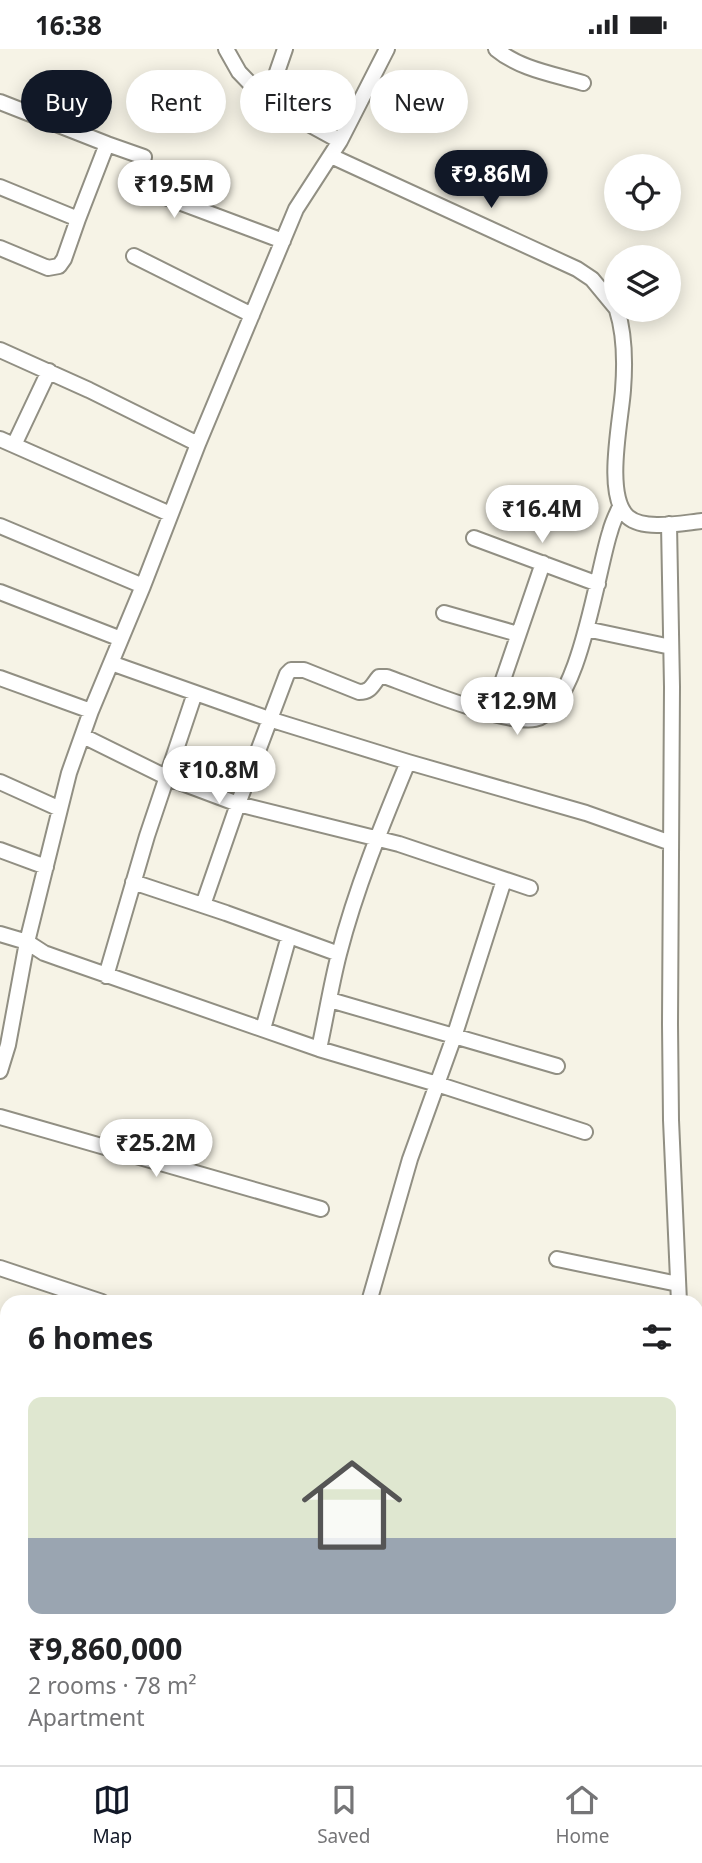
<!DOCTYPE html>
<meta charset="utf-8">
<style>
:root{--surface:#fff;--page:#f6f6f6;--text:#202124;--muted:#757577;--line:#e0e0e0;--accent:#111827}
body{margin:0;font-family:"Noto Sans",sans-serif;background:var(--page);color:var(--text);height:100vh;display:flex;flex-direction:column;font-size:26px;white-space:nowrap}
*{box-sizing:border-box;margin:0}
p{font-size:23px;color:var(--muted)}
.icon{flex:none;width:38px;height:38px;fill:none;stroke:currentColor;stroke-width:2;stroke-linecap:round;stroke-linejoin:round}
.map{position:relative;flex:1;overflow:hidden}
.details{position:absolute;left:0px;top:1246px;width:704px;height:471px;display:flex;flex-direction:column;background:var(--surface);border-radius:21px 21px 0 0;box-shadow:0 4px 18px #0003}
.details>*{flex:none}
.top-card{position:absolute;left:21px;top:21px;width:662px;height:63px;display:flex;gap:14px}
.fabs{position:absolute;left:604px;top:105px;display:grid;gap:14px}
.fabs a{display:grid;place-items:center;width:77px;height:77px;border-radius:50%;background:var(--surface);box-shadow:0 4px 18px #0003;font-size:35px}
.price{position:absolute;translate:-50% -60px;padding:0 16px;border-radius:24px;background:#fff;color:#222;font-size:23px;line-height:46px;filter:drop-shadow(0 2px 4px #0008)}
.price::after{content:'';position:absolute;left:50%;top:42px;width:21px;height:16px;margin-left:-10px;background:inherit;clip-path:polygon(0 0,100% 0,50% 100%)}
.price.active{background:var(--accent);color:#fff}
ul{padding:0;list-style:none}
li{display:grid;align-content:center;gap:14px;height:371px;padding:0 28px}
li span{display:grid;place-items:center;height:217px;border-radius:14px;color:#555}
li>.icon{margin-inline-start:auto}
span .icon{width:126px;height:126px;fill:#fffc;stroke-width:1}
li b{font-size:30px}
h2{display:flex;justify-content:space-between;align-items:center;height:84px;padding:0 28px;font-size:30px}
.pill{padding:0 24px;border-radius:32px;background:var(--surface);box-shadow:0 4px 18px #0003;font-size:24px;line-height:63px}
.pill.active{background:var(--accent);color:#fff}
.status{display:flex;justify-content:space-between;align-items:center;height:49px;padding:0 35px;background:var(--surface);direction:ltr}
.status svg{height:19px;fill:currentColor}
.tab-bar{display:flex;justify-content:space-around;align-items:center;height:98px;border-top:2px solid var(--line);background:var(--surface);font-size:19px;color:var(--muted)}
.tab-bar a{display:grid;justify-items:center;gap:4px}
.tab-bar .active{color:var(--accent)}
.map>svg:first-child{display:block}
</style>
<div class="status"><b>16:38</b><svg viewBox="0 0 49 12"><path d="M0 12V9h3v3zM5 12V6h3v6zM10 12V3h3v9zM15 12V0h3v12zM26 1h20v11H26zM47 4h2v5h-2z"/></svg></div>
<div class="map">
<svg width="702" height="1716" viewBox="0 0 702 1716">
<rect width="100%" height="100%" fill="#f6f3e6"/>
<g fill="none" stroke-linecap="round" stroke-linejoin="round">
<!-- minor casing -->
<g stroke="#918f83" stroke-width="18">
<path id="minor" d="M226 0 239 23 267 52 340 92
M496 0C520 20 553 25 583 34
M267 52 285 0
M0 53 107 95 78 170 64 210 59 217 48 219 0 199
M107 95 144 108 136 137 283 192
M331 107 577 220 592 230 616 259
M0 138 78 170
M134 207 252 266
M617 261C625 286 625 315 623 341 621 371 604 447 628 468 644 482 682 474 702 472
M0 301 89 341 198 395
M0 390 170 465
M14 396 49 322
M669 475 672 638 670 975 671 1071 679 1253
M0 477 143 537
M474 489 598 535
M0 543 121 590
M444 564 518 585
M586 580 671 598
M111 614 269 670 408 713 586 764 671 794
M0 629 91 662
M492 663 543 514
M83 687 166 728 238 755 399 795 530 839
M0 733 60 760
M0 801 46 818
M133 833 226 864 339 905
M203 856 238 755 287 625 291 621H304L359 643C371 643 372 636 379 628H387C417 639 507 676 535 670 579 661 597 522 610 483 612 475 616 466 620 458
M0 885 27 893 44 904 58 909 319 1000 437 1035 585 1083
M106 927 147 787 195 644
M330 951 557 1017
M263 980 289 887
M319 1000C326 968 331 936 339 905 356 839 382 776 408 713
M0 1022 8 996 27 893 60 760 69 724 91 662 143 537 198 395 296 160 340 92 387 0
M0 1068 321 1160
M557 1210 678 1235
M0 1219 102 1253
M369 1253 410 1110 454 988 504 831
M0 1303 7 1305
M696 1357 702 1356
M41 1710 56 1716
M540 1710 556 1712
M674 1710 702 1715
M0 1711 8 1710"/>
</g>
<!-- minor -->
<use href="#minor" stroke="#fff" stroke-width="14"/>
</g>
</svg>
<div class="fabs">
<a><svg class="icon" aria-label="locate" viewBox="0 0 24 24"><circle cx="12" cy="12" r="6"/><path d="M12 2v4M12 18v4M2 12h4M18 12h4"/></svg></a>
<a><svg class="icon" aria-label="layers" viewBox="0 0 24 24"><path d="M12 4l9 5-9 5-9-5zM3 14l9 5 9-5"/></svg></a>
</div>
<b class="price active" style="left:491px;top:161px">₹9.86M</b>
<b class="price" style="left:174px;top:171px">₹19.5M</b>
<b class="price" style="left:542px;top:496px">₹16.4M</b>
<b class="price" style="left:517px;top:688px">₹12.9M</b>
<b class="price" style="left:219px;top:757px">₹10.8M</b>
<b class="price" style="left:156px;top:1130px">₹25.2M</b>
<div class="top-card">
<a class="pill active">Buy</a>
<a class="pill">Rent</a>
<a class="pill">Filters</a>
<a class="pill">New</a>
</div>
<section class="details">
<h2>6 homes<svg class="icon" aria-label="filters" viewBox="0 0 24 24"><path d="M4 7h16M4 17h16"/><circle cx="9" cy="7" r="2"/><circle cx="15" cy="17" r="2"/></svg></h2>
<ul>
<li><span style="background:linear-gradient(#dfe7d0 65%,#9aa5b1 0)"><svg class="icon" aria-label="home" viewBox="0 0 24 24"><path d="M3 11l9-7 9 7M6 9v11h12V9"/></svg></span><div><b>₹9,860,000</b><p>2 rooms · 78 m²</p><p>Apartment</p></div></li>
</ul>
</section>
</div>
<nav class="tab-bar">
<a class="active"><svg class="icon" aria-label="map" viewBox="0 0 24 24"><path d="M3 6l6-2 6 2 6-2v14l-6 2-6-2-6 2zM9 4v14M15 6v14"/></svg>Map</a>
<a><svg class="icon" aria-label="saved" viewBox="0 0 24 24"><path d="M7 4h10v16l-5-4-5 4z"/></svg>Saved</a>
<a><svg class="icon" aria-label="home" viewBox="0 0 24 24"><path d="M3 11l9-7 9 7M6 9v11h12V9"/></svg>Home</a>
</nav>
